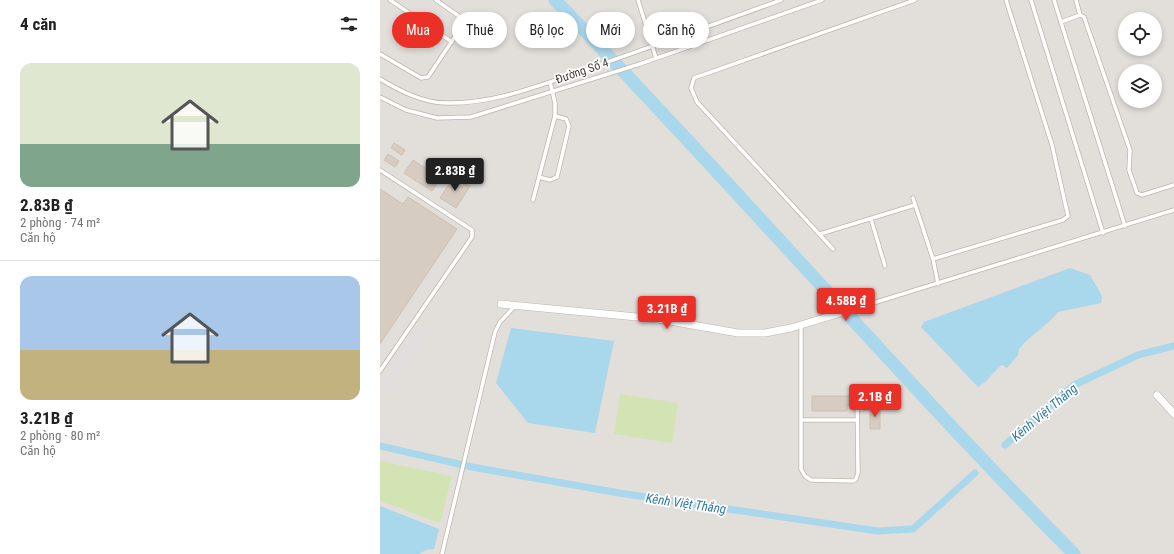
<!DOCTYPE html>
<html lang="vi">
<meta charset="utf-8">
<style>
:root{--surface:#fff;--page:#f6f6f6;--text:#222;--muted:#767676;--line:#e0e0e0;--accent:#eb3027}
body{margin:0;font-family:"Roboto Condensed",sans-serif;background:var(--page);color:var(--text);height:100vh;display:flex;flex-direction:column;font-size:15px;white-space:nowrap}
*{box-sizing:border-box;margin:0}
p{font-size:13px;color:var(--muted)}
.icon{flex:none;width:22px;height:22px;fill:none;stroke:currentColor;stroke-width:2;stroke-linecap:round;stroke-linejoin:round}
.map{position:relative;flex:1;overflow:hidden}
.side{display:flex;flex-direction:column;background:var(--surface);width:380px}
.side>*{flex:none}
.banner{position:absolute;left:12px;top:12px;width:380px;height:36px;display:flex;gap:8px}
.fabs{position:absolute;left:738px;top:12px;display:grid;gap:8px}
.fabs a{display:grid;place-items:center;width:44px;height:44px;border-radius:50%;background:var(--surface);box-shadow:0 2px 6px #0003;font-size:20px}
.price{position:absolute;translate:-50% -34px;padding:0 9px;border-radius:4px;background:var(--accent);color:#fff;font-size:13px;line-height:26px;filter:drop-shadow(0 1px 2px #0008)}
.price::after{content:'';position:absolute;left:50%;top:24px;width:12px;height:9px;margin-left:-6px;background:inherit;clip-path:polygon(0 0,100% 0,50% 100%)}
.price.on{background:#222;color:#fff}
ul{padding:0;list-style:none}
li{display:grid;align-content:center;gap:8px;height:212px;padding:0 20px}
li+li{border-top:1px solid var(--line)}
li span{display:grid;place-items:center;height:124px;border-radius:12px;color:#555}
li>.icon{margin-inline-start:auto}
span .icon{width:72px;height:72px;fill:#fffc;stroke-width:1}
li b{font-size:17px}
h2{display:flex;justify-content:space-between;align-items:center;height:48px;padding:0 20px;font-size:17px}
.pill{padding:0 14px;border-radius:18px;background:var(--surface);box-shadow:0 2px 6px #0003;font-size:14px;line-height:36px}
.pill.on{background:var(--accent);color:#fff}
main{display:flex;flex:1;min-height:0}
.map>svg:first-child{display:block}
</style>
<main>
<section class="side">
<h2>4 căn<svg class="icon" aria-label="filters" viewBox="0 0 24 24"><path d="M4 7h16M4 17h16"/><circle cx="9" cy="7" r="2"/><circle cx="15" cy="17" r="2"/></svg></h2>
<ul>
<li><span style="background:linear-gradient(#dfe7d0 65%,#7fa58c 0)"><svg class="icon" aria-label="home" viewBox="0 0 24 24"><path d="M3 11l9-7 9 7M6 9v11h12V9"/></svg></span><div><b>2.83B ₫</b><p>2 phòng · 74 m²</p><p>Căn hộ</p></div></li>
<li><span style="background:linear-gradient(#a9c7e8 60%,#c2b280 0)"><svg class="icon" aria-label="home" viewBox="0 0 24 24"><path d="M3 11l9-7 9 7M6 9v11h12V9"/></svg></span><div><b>3.21B ₫</b><p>2 phòng · 80 m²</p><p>Căn hộ</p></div></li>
</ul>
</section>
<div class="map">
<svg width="794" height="554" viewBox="0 0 794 554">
<rect width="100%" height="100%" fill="#f3eee8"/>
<!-- industrial -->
<path fill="#e2deda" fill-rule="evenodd" d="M0 0H794V554H0ZM745 19H775V49H745ZM745 71H775V101H745Z"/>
<!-- green -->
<path fill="#d3e4b4" d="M240 394 298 403 292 443 234 434Z
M0 461 72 476 60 523 0 501Z"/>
<!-- parking -->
<path fill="#e1dfdd" d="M37 328 47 334 9 392 0 386V384Z"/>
<!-- water -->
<path fill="#a9d7eb" d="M690 268 710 275 722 296 721 303 678 312 672 319 644 343 639 349 638 355 627 368 622 365C613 371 608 382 598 387L541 327 544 322Z
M131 328 234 341 215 433 148 423 116 383Z
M0 506 59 529 54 549 46 550 39 554H0Z"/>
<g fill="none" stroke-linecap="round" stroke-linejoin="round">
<!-- canal -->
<path stroke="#a9d7eb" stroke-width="7" d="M625 445 694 385 758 355 794 346
M0 446 92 467 239 493 498 531 533 529 595 473"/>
<!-- river -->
<path stroke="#a9d7eb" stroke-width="13" d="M175 0C351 181 516 374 694 554"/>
</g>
<!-- building -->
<path fill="#d7ccc1" stroke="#cec0b2" d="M14 143 25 150 22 155 11 148Z
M8 154 19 161 15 167 4 160Z
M33 160 60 178 52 191 24 173Z
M74 176 90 186 76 208 60 198Z
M0 189 23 204 28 197 77 229 0 344Z
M481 395H489V410H482Z
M432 396H475V405H467V411H432Z
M490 408H500V429H490Z"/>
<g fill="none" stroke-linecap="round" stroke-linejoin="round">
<!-- lane casing -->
<g stroke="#beb5ab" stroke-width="5">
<path id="lane" d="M10 0 72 42
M258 0 276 58
M651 0 723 233
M674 0 745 226
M696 0 700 15
M681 22 700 15 704 17 750 150 749 170 757 193 762 195 794 185
M0 54 41 78 48 77 84 23 83 19 56 0
M0 79C20 91 43 103 67 103 115 104 160 85 205 70 270 47 336 24 401 0
M0 97 26 110 57 118 91 117 260 64 442 0
M0 170 92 230V237L0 371
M159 177 170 180 177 177 189 126 186 119 175 116
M533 198 553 259 558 284
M153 200 175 116V103L170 82
M491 219 505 266
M440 234 535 205
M453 249 317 102 311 88 314 78 535 0
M553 259 683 220 688 216 672 145 626 0
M477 308 794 210
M421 325V469L425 476 431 480 473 481 476 479 478 473 477 390
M421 420H477
M62 554 115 332 120 322 135 306"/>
</g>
<!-- street casing -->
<g stroke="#beb5ab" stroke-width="8">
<path id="street" d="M121 304 278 319 358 333H385L411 328 477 308
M777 395 794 414"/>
</g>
<!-- lane -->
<use href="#lane" stroke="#fff" stroke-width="3.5"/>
<!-- street -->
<use href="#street" stroke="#fff" stroke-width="7"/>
</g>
<g text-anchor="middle" stroke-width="3.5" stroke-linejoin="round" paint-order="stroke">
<!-- street labels -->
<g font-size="12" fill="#463f37" stroke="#fff">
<text transform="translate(202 71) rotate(-19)" y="4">Đường Số 4</text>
</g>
<!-- water labels -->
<g font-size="13" font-style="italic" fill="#347a9b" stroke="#fff">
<text transform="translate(664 412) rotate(-40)" y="5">Kênh Việt Thắng</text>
<text transform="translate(306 503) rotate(8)" y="5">Kênh Việt Thắng</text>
</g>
</g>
</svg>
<div class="fabs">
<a><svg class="icon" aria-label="locate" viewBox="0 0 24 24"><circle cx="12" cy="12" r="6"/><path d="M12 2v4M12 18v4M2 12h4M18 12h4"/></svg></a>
<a><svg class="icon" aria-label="layers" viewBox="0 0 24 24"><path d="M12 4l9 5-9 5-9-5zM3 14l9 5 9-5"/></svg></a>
</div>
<b class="price on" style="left:75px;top:192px">2.83B ₫</b>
<b class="price" style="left:466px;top:322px">4.58B ₫</b>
<b class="price" style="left:287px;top:330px">3.21B ₫</b>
<b class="price" style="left:495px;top:418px">2.1B ₫</b>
<div class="banner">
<a class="pill on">Mua</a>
<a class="pill">Thuê</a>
<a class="pill">Bộ lọc</a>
<a class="pill">Mới</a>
<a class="pill">Căn hộ</a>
</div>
</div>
</main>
